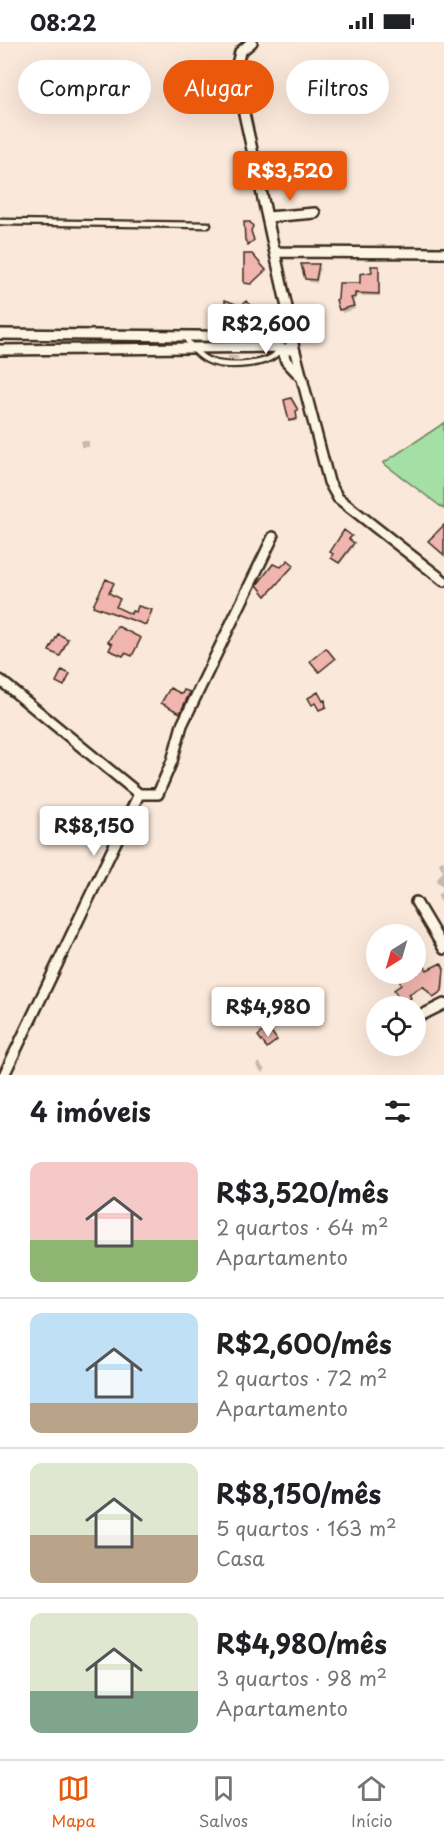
<!DOCTYPE html>
<html lang="pt">
<meta charset="utf-8">
<style>
:root{--surface:#fff;--page:#f6f6f6;--text:#202124;--muted:#757577;--line:#e0e0e0;--accent:#ea580c}
body{margin:0;font-family:"Playpen Sans",sans-serif;background:var(--page);color:var(--text);height:100vh;display:flex;flex-direction:column;font-size:22px;white-space:nowrap}
*{box-sizing:border-box;margin:0}
p{font-size:20px;color:var(--muted)}
.icon{flex:none;width:33px;height:33px;fill:none;stroke:currentColor;stroke-width:2;stroke-linecap:round;stroke-linejoin:round}
.map{position:relative;height:1033px;overflow:hidden}
.drawer{display:flex;flex-direction:column;background:var(--surface);flex:1}
.drawer>*{flex:none}
.guide{position:absolute;left:18px;top:18px;width:408px;height:54px;display:flex;gap:12px}
.needle{width:39px;rotate:217deg}
.buttons{position:absolute;left:366px;top:882px;display:grid;gap:12px}
.buttons a{display:grid;place-items:center;width:60px;height:60px;border-radius:50%;background:var(--surface);box-shadow:0 6px 24px #0002;font-size:30px}
.price{position:absolute;translate:-50% -51px;padding:0 14px;border-radius:6px;background:#fff;color:#222;font-size:20px;line-height:39px;filter:drop-shadow(0 2px 3px #0008)}
.price::after{content:'';position:absolute;left:50%;top:36px;width:18px;height:14px;margin-left:-9px;background:inherit;clip-path:polygon(0 0,100% 0,50% 100%)}
.price.active{background:var(--accent);color:#fff}
ul{padding:0;list-style:none}
li{display:flex;align-items:center;gap:18px;height:150px;padding:0 30px}
li+li{border-top:2px solid var(--line)}
li span{display:grid;place-items:center;flex:none;width:168px;height:120px;border-radius:12px;color:#555}
li>.icon{margin-inline-start:auto}
span .icon{width:72px;height:72px;fill:#fffc;stroke-width:1}
li b{font-size:26px}
h2{display:flex;justify-content:space-between;align-items:center;height:72px;padding:0 30px;font-size:26px}
.chip{padding:0 21px;border-radius:27px;background:var(--surface);box-shadow:0 6px 24px #0002;font-size:21px;line-height:54px}
.chip.active{background:var(--accent);color:#fff}
.status{display:flex;justify-content:space-between;align-items:center;height:42px;padding:0 30px;background:var(--surface);direction:ltr}
.status svg{height:16px;fill:currentColor}
.tabs{display:flex;justify-content:space-around;align-items:center;height:84px;border-top:2px solid var(--line);background:var(--surface);font-size:16px;color:var(--muted)}
.tabs a{display:grid;justify-items:center;gap:3px}
.tabs .active{color:var(--accent)}
.map>svg:first-child{display:block}
</style>
<div class="status"><b>08:22</b><svg viewBox="0 0 49 12"><path d="M0 12V9h3v3zM5 12V6h3v6zM10 12V3h3v9zM15 12V0h3v12zM26 1h20v11H26zM47 4h2v5h-2z"/></svg></div>
<div class="map">
<svg width="444" height="1033" viewBox="0 0 444 1033">
<rect width="100%" height="100%" fill="#fae8da"/>
<filter id="ink" filterUnits="userSpaceOnUse"><feTurbulence type="fractalNoise" baseFrequency=".0167" numOctaves="2"/><feDisplacementMap in="SourceGraphic" scale="12" xChannelSelector="R" yChannelSelector="G"/><feConvolveMatrix kernelMatrix="1 2 1 2 8 2 1 2 1" color-interpolation-filters="sRGB"/></filter>
<g filter="url(#ink)">
<!-- green -->
<path fill="#a4dfa5" stroke="#708462" stroke-width="1.5" d="M444 381V467L383 421Z"/>
<!-- shadow -->
<path fill="#0003" d="M106 44 111 46 106 59 102 57Z
M303 224H318L320 227 317 241 309 240Z
M379 225 380 254H356V258L352 259 355 267 342 271 340 267Z
M246 261 261 277 252 279 240 290 225 289H228L227 279 220 273 241 266Z
M227 314H237L239 317H229Z
M296 364 297 379 292 380 293 365Z
M81 399H89V405H81Z
M351 495 350 499 354 504 340 522 334 518 335 513Z
M273 524 281 527 293 525 267 554 258 545Z
M442 818 444 819V846L436 839 443 829 439 822Z
M444 848V858L441 860 437 853Z
M416 922 427 930 440 923 444 929V947L435 956 425 944 409 954 411 958 404 962 396 949 403 944 400 935 406 932H416Z
M259 1020 265 1028 262 1031 256 1023Z"/>
<!-- building -->
<path fill="#f0b5ae" stroke="#3b2a1e" stroke-width="1.5" d="M244 180H250L253 184 251 189 254 198 248 203 245 198Z
M244 212H252L266 228 251 242 244 241Z
M301 222H319L316 238 305 237Z
M371 224H379V252L355 251V255L351 256 354 264 339 268 336 258 338 257 339 241H360V232L372 230Z
M225 258 241 264 246 259 262 275 246 280 239 288H222H226V278L219 274V264L225 263Z
M291 356 298 368 296 369 297 377 289 379 284 358Z
M444 483V513L428 499Z
M344 488 352 494 349 497 354 501 339 521 331 516 333 512 330 510Z
M288 518 294 523 266 554 257 543 273 522 281 525Z
M106 537 114 541 109 551 120 557 116 565 131 572 132 569 136 570 138 564 152 568 146 583 93 564Z
M117 584 141 596 132 614 125 611 123 614 109 608 112 602 108 600Z
M58 592 68 597 60 614 49 609Z
M326 606 335 617 319 630 310 619Z
M62 628 70 632 64 644 56 640Z
M170 646 182 652 184 648 190 650 180 671 161 661Z
M318 650 323 659 325 658 326 665 319 668 315 661 312 663 308 656Z
M423 921 427 928 441 921 444 927 442 949 433 955 423 944 409 952 411 956 402 961 394 948 401 943 398 934 416 932V926Z
M268 985 277 998 267 1006 258 994Z"/>
<g fill="none" stroke-linecap="round" stroke-linejoin="round">
<!-- service casing -->
<g stroke="#3b2a1e" stroke-width="9">
<path id="service" d="M0 180 208 183
M185 294C190 305 200 316 212 320 228 325 270 324 279 308"/>
</g>
<!-- minor casing -->
<g stroke="#3b2a1e" stroke-width="14">
<path id="minor" d="M252 0 240 10 235 31 294 297 288 308 277 305 274 299 278 291 283 289 292 293
M268 175 315 171
M276 210 444 211
M0 292 275 295
M293 302 329 440 338 456 444 539
M0 308 277 305
M282 308 286 319 303 337
M0 638 139 752 4 1033
M139 752H158L172 719 182 683 273 495
M416 860 444 907
M418 975 444 962"/>
</g>
<!-- service -->
<use href="#service" stroke="#fcf5e5" stroke-width="4.5"/>
<!-- minor -->
<use href="#minor" stroke="#fcf5e5" stroke-width="9"/>
</g>
</g>
</svg>
<div class="buttons">
<a><svg class="needle" viewBox="-14 -14 28 28"><path d="M0-13l5 13h-10z" fill="#e53935"/><path d="M0 13l5-13h-10z" fill="#757577"/></svg></a>
<a><svg class="icon" aria-label="locate" viewBox="0 0 24 24"><circle cx="12" cy="12" r="6"/><path d="M12 2v4M12 18v4M2 12h4M18 12h4"/></svg></a>
</div>
<b class="price active" style="left:290px;top:160px">R$3,520</b>
<b class="price" style="left:266px;top:313px">R$2,600</b>
<b class="price" style="left:94px;top:815px">R$8,150</b>
<b class="price" style="left:268px;top:996px">R$4,980</b>
<div class="guide">
<a class="chip">Comprar</a>
<a class="chip active">Alugar</a>
<a class="chip">Filtros</a>
</div>
</div>
<section class="drawer">
<h2>4 imóveis<svg class="icon" aria-label="filters" viewBox="0 0 24 24"><path d="M4 7h16M4 17h16"/><circle cx="9" cy="7" r="2"/><circle cx="15" cy="17" r="2"/></svg></h2>
<ul>
<li><span style="background:linear-gradient(#f6c9c9 65%,#8fb573 0)"><svg class="icon" aria-label="home" viewBox="0 0 24 24"><path d="M3 11l9-7 9 7M6 9v11h12V9"/></svg></span><div><b>R$3,520/mês</b><p>2 quartos · 64 m²</p><p>Apartamento</p></div></li>
<li><span style="background:linear-gradient(#bfe0f5 75%,#b9a48a 0)"><svg class="icon" aria-label="home" viewBox="0 0 24 24"><path d="M3 11l9-7 9 7M6 9v11h12V9"/></svg></span><div><b>R$2,600/mês</b><p>2 quartos · 72 m²</p><p>Apartamento</p></div></li>
<li><span style="background:linear-gradient(#dfe7d0 60%,#b9a48a 0)"><svg class="icon" aria-label="home" viewBox="0 0 24 24"><path d="M3 11l9-7 9 7M6 9v11h12V9"/></svg></span><div><b>R$8,150/mês</b><p>5 quartos · 163 m²</p><p>Casa</p></div></li>
<li><span style="background:linear-gradient(#dfe7d0 65%,#7fa58c 0)"><svg class="icon" aria-label="home" viewBox="0 0 24 24"><path d="M3 11l9-7 9 7M6 9v11h12V9"/></svg></span><div><b>R$4,980/mês</b><p>3 quartos · 98 m²</p><p>Apartamento</p></div></li>
</ul>
</section>
<nav class="tabs">
<a class="active"><svg class="icon" aria-label="map" viewBox="0 0 24 24"><path d="M3 6l6-2 6 2 6-2v14l-6 2-6-2-6 2zM9 4v14M15 6v14"/></svg>Mapa</a>
<a><svg class="icon" aria-label="saved" viewBox="0 0 24 24"><path d="M7 4h10v16l-5-4-5 4z"/></svg>Salvos</a>
<a><svg class="icon" aria-label="home" viewBox="0 0 24 24"><path d="M3 11l9-7 9 7M6 9v11h12V9"/></svg>Início</a>
</nav>
